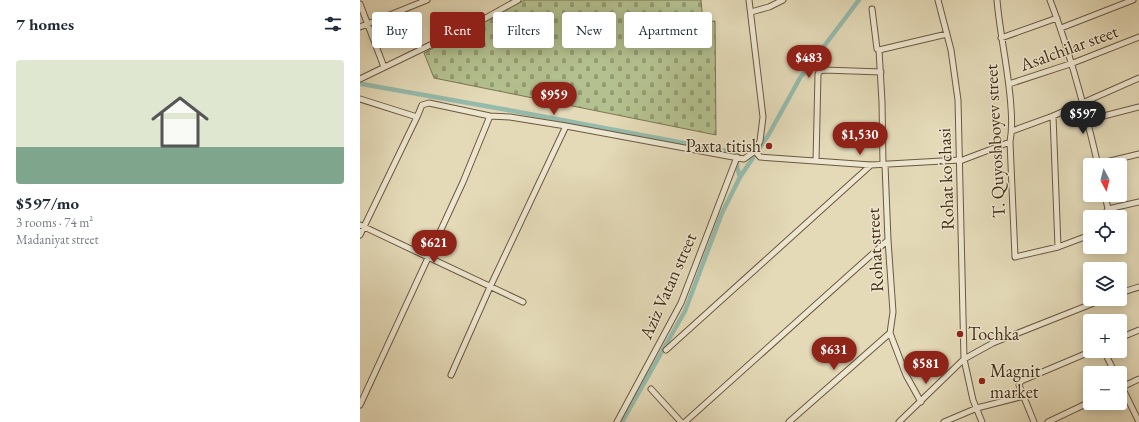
<!DOCTYPE html>
<meta charset="utf-8">
<style>
:root{--surface:#fff;--page:#f2f2f3;--text:#1f2937;--muted:#747a83;--line:#e0e1e3;--accent:#8f2418}
body{margin:0;font-family:"EB Garamond",serif;background:var(--page);color:var(--text);height:100vh;display:flex;flex-direction:column;font-size:15px;white-space:nowrap}
*{box-sizing:border-box;margin:0}
p{font-size:13px;color:var(--muted)}
.icon{flex:none;width:22px;height:22px;fill:none;stroke:currentColor;stroke-width:2;stroke-linecap:round;stroke-linejoin:round}
.map{position:relative;flex:1;overflow:hidden}
.details{display:flex;flex-direction:column;background:var(--surface);width:360px}
.details>*{flex:none}
.hud{position:absolute;left:12px;top:12px;width:380px;height:36px;display:flex;gap:8px}
.needle{width:26px;rotate:173deg}
.fabs{position:absolute;left:723px;top:158px;display:grid;gap:8px}
.fabs a{display:grid;place-items:center;width:44px;height:44px;border-radius:4px;background:var(--surface);box-shadow:0 2px 10px #0003;font-size:20px}
.price{position:absolute;translate:-50% -34px;padding:0 9px;border-radius:14px;background:var(--accent);color:#fff;font-size:13px;line-height:26px;filter:drop-shadow(0 1px 2px #0008)}
.price::after{content:'';position:absolute;left:50%;top:24px;width:12px;height:9px;margin-left:-6px;background:inherit;clip-path:polygon(0 0,100% 0,50% 100%)}
.price.on{background:#222;color:#fff}
ul{padding:0;list-style:none}
li{display:grid;align-content:center;gap:8px;height:212px;padding:0 16px}
li+li{border-top:1px solid var(--line)}
li span{display:grid;place-items:center;height:124px;border-radius:4px;color:#555}
li>.icon{margin-inline-start:auto}
span .icon{width:72px;height:72px;fill:#fffc;stroke-width:1}
li b{font-size:17px}
h2{display:flex;justify-content:space-between;align-items:center;height:48px;padding:0 16px;font-size:17px}
.tag{padding:0 14px;border-radius:4px;background:var(--surface);box-shadow:0 2px 10px #0003;font-size:14px;line-height:36px}
.tag.on{background:var(--accent);color:#fff}
main{display:flex;flex:1;min-height:0}
.map>svg:first-child{display:block}
</style>
<main>
<section class="details">
<h2>7 homes<svg class="icon" aria-label="filters" viewBox="0 0 24 24"><path d="M4 7h16M4 17h16"/><circle cx="9" cy="7" r="2"/><circle cx="15" cy="17" r="2"/></svg></h2>
<ul>
<li><span style="background:linear-gradient(#dfe7d0 70%,#7fa58c 0)"><svg class="icon" aria-label="home" viewBox="0 0 24 24"><path d="M3 11l9-7 9 7M6 9v11h12V9"/></svg></span><div><b>$597/mo</b><p>3 rooms · 74 m²</p><p>Madaniyat street</p></div></li>
</ul>
</section>
<div class="map">
<svg width="779" height="422" viewBox="0 0 779 422">
<defs>
<pattern id="cemetery-stones" width="16" height="16" patternUnits="userSpaceOnUse"><rect width="16" height="16" fill="#b4c08f"/><path d="M2 7V4a2 2 0 0 1 4 0v3zM10 15v-3a2 2 0 0 1 4 0v3z" fill="#949c74"/></pattern>
</defs>
<rect width="100%" height="100%" fill="#e4dab8"/>
<filter id="stains"><feTurbulence type="fractalNoise" baseFrequency=".005" numOctaves="4"/><feColorMatrix values="0 0 0 0 .2 0 0 0 0 .09 0 0 0 0 .02 0 0 0 .5 -.17"/></filter>
<radialGradient id="worn" r=".72"><stop offset=".6" stop-color="#630" stop-opacity="0"/><stop offset="1" stop-color="#630" stop-opacity=".3"/></radialGradient>
<!-- cemetery -->
<path fill="url(#cemetery-stones)" stroke="#7c7652" d="M165 0H341L343 22 355 21 356 135 74 78 64 53 138 13Z"/>
<g fill="none" stroke-linecap="round" stroke-linejoin="round">
<!-- canal -->
<path stroke="#95bbac" stroke-width="4.5" d="M2 84 159 112 377 153 378 155
M377 160V167L380 177
M262 422 325 311 362 213 380 177 409 134 440 78 499 0"/>
<!-- minor casing -->
<g stroke="#6c583e" stroke-width="7">
<path id="minor" d="M578 0 591 50 598 100 604 359 613 400 622 422
M637 0C640 36 649 72 651 108 652 120 652 131 650 142L655 257 698 247 730 235
M690 0C711 54 725 109 738 165
M0 4 24 67
M512 9 517 49 519 50 587 34
M391 12 409 7 423 0
M0 27 67 0
M701 28 773 0
M641 38 697 18
M519 50 522 102 523 165
M0 79 124 19 158 0
M649 84 713 63 779 37
M0 99 57 117 62 105 69 103 130 116 150 117 206 126 384 159 395 151 400 141 403 117 389 0
M693 116 698 247
M728 120 779 107
M652 131 693 116 779 78
M395 151 400 157 511 165 600 160
M456 161 458 74 460 71 464 70 521 72
M600 161 650 142
M738 164 779 154
M525 165 528 240 533 312 530 333 546 375 561 402
M745 195 748 209
M743 217 748 209 779 202
M0 225 163 302
M0 235 57 117
M760 293 779 287
M760 338 779 330
M306 350 511 165
M744 351 755 373
M91 375 130 287 206 126
M760 383 779 422
M760 388 779 379
M291 389 321 422
M0 405 103 182 130 116
M257 422 321 303 377 157
M325 422 528 240
M429 422 530 333
M539 422 604 359 633 343 744 299
M584 422 617 408 664 396
M674 422 659 385 661 381 732 351
M688 422 730 402"/>
</g>
<!-- minor -->
<use href="#minor" stroke="#ede7d1" stroke-width="5"/>
</g>
<!-- markers -->
<g fill="#8f2418" stroke="#ede7d1" stroke-width="1.5">
<circle cx="409" cy="146" r="4"/>
<circle cx="600" cy="334" r="4"/>
<circle cx="622" cy="381" r="4"/>
</g>
<g text-anchor="middle" stroke-width="3" stroke-linejoin="round" paint-order="stroke">
<!-- street labels -->
<g font-size="18" fill="#442d15" stroke="#ede7d1">
<text transform="translate(709 48) rotate(-20)" y="6">Asalchilar steet</text>
<text transform="translate(635 141) rotate(-93)" y="6">T. Quyoshboyev street</text>
<text transform="translate(586 179) rotate(-92)" y="6">Rohat ko'chasi</text>
<text transform="translate(515 250) rotate(-93)" y="6">Rohat street</text>
<text transform="translate(308 286) rotate(-66)" y="6">Aziz Vatan street</text>
</g>
<!-- poi labels -->
<g font-size="18" fill="#442d15" stroke="#ede7d1" text-anchor="start">
<text x="401" y="152" text-anchor="end">Paxta titish</text>
<text x="608" y="340">Tochka</text>
<text x="630" y="377">Magnit<tspan x="630" dy="21">market</tspan></text>
</g>
</g>
<rect width="100%" height="100%" filter="url(#stains)"/>
<rect width="100%" height="100%" fill="url(#worn)"/>
</svg>
<div class="fabs">
<a><svg class="needle" viewBox="-14 -14 28 28"><path d="M0-13l5 13h-10z" fill="#e53935"/><path d="M0 13l5-13h-10z" fill="#747a83"/></svg></a>
<a><svg class="icon" aria-label="locate" viewBox="0 0 24 24"><circle cx="12" cy="12" r="6"/><path d="M12 2v4M12 18v4M2 12h4M18 12h4"/></svg></a>
<a><svg class="icon" aria-label="layers" viewBox="0 0 24 24"><path d="M12 4l9 5-9 5-9-5zM3 14l9 5 9-5"/></svg></a>
<a>+</a>
<a>−</a>
</div>
<b class="price" style="left:449px;top:79px">$483</b>
<b class="price" style="left:194px;top:116px">$959</b>
<b class="price on" style="left:723px;top:135px">$597</b>
<b class="price" style="left:500px;top:156px">$1,530</b>
<b class="price" style="left:74px;top:264px">$621</b>
<b class="price" style="left:474px;top:371px">$631</b>
<b class="price" style="left:566px;top:385px">$581</b>
<div class="hud">
<a class="tag">Buy</a>
<a class="tag on">Rent</a>
<a class="tag">Filters</a>
<a class="tag">New</a>
<a class="tag">Apartment</a>
</div>
</div>
</main>
